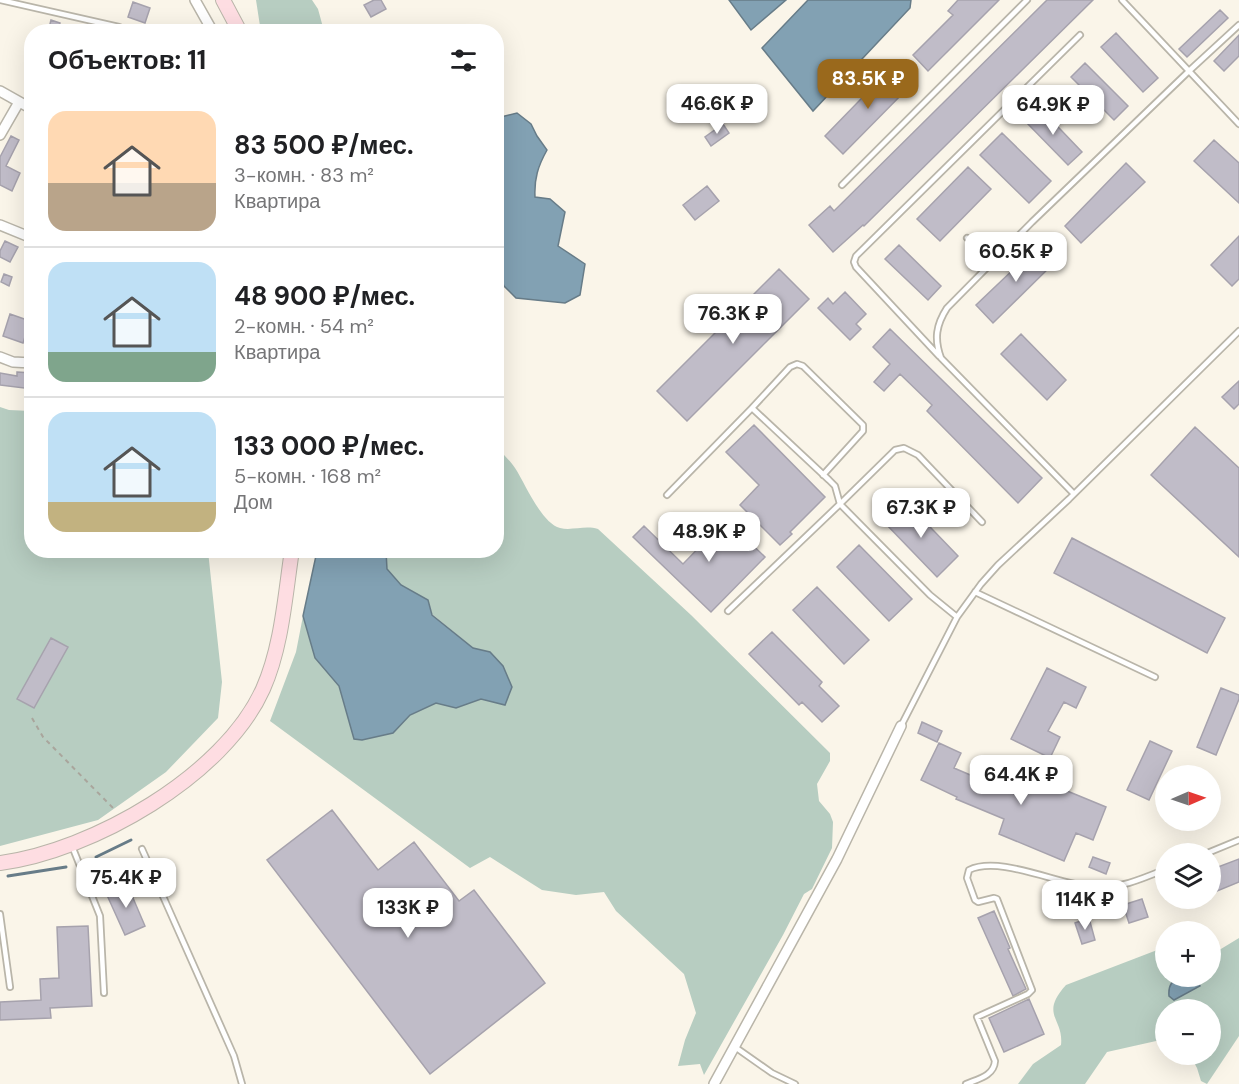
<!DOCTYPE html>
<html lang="ru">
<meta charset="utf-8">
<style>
:root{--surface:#fff;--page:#f6f6f6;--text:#202124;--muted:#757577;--line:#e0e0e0;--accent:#9a691c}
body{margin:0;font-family:"DM Sans",sans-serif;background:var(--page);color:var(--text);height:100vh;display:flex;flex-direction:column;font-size:22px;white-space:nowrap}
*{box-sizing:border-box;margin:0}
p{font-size:20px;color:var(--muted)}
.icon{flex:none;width:33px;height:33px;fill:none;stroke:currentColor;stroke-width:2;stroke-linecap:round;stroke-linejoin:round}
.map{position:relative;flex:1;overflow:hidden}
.panel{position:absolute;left:24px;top:24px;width:480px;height:534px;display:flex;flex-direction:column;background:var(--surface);border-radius:24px;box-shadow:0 6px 24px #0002}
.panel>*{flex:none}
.needle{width:39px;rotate:88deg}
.fabs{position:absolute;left:1155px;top:765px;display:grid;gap:12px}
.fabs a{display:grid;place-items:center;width:66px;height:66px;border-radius:50%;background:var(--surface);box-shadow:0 6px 24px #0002;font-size:30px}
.price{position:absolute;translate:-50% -51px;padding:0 14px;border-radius:12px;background:#fff;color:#222;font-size:20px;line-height:39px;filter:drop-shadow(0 2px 3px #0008)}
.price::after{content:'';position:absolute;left:50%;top:36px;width:18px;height:14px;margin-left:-9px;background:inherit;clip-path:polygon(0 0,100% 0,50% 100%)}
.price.active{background:var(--accent);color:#fff}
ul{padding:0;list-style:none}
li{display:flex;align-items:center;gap:18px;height:150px;padding:0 24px}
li+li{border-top:2px solid var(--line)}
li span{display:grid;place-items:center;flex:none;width:168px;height:120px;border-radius:18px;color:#555}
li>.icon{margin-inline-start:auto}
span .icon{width:72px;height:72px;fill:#fffc;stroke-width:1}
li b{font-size:26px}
h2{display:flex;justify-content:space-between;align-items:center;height:72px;padding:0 24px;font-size:26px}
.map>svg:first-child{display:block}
</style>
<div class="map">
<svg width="1239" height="1084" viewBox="0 0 1239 1084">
<rect width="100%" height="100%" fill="#faf5e9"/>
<!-- green -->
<path fill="#b7cdc1" d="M256 0H312L318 9 324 31H262L260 26Z
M0 407 9 410 31 411 32 550 208 551 222 682 218 718 166 772 98 820 0 846Z
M497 446C502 454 510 460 515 468 525 483 541 523 560 528 572 531 585 525 598 529L691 615 830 753V761L817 784 819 801 830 814 833 822 832 848 812 889 804 894 783 935 704 1075 700 1064 678 1066 685 1040 696 1013 684 974 616 911 604 892 576 895 542 890 490 857 470 868 270 721 296 652 303 616 315 658 339 686 354 739 393 733 410 715 436 703 456 708 481 699 490 652 473 648 432 614 428 600 401 585 386 569V551L496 550Z
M1239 938V1036L1207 1084 1201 1081 1197 1068 1190 1055 1210 1054V1010H1166L1165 1039 1107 1052 1085 1084H1018L1033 1064 1061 1045C1064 1018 1039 1015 1066 985L1165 947 1166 976 1182 977 1176 979 1198 980 1197 977 1210 976 1211 955Z"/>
<!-- water -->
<path fill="#82a1b3" stroke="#677c88" stroke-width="1.5" d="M729 0H786L751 30Z
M808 0H911L910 8 813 111 762 48Z
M517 113 531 124 537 136 547 150C538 166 534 179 535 197L550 199 565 212 558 246 585 264 580 295 565 303 516 298 504 286 497 269V123L501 117Z
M317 551H386L387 569 401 585 428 600 432 615 473 648 490 652 503 666 512 687 505 705 481 699 456 708 436 703 410 715 393 733 362 740 354 739 339 686 315 658 303 616Z
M1182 977H1197L1200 986 1174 1000 1169 996C1168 985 1172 980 1182 977Z"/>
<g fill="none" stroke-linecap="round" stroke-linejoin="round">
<!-- stream -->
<path stroke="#677c88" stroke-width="3" d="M96 857 131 840
M8 876 66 867"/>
</g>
<!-- building -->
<path fill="#c0bcc8" stroke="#a6a2ad" stroke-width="1.5" d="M374 0H381L386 9 371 17 364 5Z
M958 0H999L928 71 913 55 953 15 948 11Z
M1047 0H1093L864 226 863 225 833 252 809 225 830 206 834 211Z
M133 2 150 8 145 23 128 17Z
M1220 10 1228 18 1187 57 1179 49Z
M51 20 60 23 58 32H48Z
M1116 33 1158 78 1143 92 1101 47Z
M1239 35V56L1224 71 1214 61Z
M1085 63 1128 106 1114 120 1071 77Z
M893 66 912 84 843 154 825 136Z
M1039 107 1082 152 1068 165 1025 121Z
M723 124 729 133 711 146 705 137Z
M1002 133 1051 181 1029 203 980 155Z
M11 136 19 140 6 166 20 173 12 191 0 185V157Z
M1214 140 1239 163V203L1194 161Z
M1126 163 1145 182 1081 243 1065 226Z
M968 167 991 189 940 241 917 219Z
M707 186 719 201 695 220 683 205Z
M1239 236V279L1232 286 1211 265Z
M5 241 18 247 10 262 0 257V251Z
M1041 243 1057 260 993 323 976 305Z
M899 245 941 286 928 300 885 259Z
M779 269 809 299 687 421 657 391Z
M4 274 12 277 9 286 1 282Z
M845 292 866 314 856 324 861 329 850 340 818 308 828 298 833 304Z
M10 314 30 321 23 343 3 336Z
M890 329 1042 478 1018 503 927 411 932 405 900 374 884 391 874 382 890 364 873 347Z
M1021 334 1066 380 1047 400 1001 354Z
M17 372 32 373V389L0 385V373L17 376Z
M1239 381V404L1234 409 1222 397Z
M754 425 825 497 790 532 792 534 780 545 740 505 759 485 726 452Z
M1195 427 1239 468V557L1151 475Z
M906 502 958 556 937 577 884 522Z
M723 517 765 557 711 612 633 537 644 526 683 564 714 532 712 529Z
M1072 538 1225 618 1207 653 1054 573Z
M859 545 912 599 889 621 837 567Z
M817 587 869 640 844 664 793 610Z
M772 632 822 682 819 686 839 706 822 722 802 702 799 705 749 654Z
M51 638 68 647 34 708 17 699Z
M1047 668 1086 687 1076 708 1064 702 1048 731 1060 737 1050 758 1011 739Z
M1221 688 1239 695V699L1216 755 1197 747Z
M922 722 942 731 937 742 918 733Z
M1150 741 1172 751 1149 800 1127 790Z
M939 743 961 753 954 768 1017 795 1026 774 1106 807 1093 840 1076 833 1064 861 999 834 1004 819 956 799 957 797 921 780Z
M332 810 378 870 414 842 459 901 474 890 545 983 430 1074 267 860Z
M1093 857 1110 863 1106 874 1089 867Z
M1239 859V882L1210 894V870Z
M127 884 145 926 125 935 106 893Z
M1142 899 1148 917 1129 923 1123 905Z
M994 911 1010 948 1008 949 1026 989 1013 996 978 918Z
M1089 918 1095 940 1082 944 1075 923Z
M88 926 92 1006 50 1008 51 1018 0 1020V1002L41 1000 40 979 59 978 57 927Z
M1029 999 1044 1034 1004 1052 989 1018Z"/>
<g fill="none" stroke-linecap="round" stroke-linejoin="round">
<!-- lane casing -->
<g stroke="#b9b5a9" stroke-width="8">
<path id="lane" d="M0 0 119 27 132 32
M1122 0 1189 71 1239 25
M842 185 1027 0
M967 238 991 263
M939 356 856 267 854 262 856 256 1080 35
M752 408 790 367 797 364 803 366 863 425V431L823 475
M1074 494 941 358C934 339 936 325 947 308L1032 222 1189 71 1239 124
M667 495 752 408 829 480 835 486 840 504
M840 504 895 450 904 448 918 455 982 522
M975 592 1155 677
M728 611 840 504 930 595 957 617
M901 726 957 617 981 584 998 565 1069 499 1239 331
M72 846 100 916 104 993
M142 849 234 1056 242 1084
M1205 854 1239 840
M0 914 10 987
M735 1047 772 1073 795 1084
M966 1084C978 1079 994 1076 995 1061L977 1017 1028 994 1032 990 997 899 994 898 978 902 975 900 967 878 969 870C1000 855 1059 885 1093 887 1119 889 1142 879 1166 869"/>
</g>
<!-- street casing -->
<g stroke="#b9b5a9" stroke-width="12">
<path id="street" d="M195 0 213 32
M0 91 32 109
M0 135 19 102
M0 225 32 238
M0 357 13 362 32 363
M714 1084 837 859 901 726"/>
</g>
<!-- secondary casing -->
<g stroke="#b9b5a9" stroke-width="16">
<path id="secondary" d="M223 0 240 32
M0 863C92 851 224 776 263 689 282 646 285 596 292 550"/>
</g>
<!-- path -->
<path stroke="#a9a59c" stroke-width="2" stroke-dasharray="4.5 4.5" stroke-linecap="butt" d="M32 718 43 737 116 811"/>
<!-- lane -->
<use href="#lane" stroke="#fff" stroke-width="4.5"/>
<!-- street -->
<use href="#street" stroke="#fff" stroke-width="9"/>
<!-- secondary -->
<use href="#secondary" stroke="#fedde2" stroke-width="14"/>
</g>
</svg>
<div class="fabs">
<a><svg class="needle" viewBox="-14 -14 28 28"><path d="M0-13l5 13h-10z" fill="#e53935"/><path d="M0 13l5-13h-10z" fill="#757577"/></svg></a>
<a><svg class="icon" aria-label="layers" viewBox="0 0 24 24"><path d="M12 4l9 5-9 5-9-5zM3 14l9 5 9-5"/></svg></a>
<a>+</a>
<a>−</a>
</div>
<b class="price active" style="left:868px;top:110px">83.5K ₽</b>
<b class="price" style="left:717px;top:135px">46.6K ₽</b>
<b class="price" style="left:1053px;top:136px">64.9K ₽</b>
<b class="price" style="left:1016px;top:283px">60.5K ₽</b>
<b class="price" style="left:733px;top:345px">76.3K ₽</b>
<b class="price" style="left:921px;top:539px">67.3K ₽</b>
<b class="price" style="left:709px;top:563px">48.9K ₽</b>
<b class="price" style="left:1021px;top:806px">64.4K ₽</b>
<b class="price" style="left:126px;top:909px">75.4K ₽</b>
<b class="price" style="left:1085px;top:931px">114K ₽</b>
<b class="price" style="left:408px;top:939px">133K ₽</b>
<section class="panel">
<h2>Объектов: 11<svg class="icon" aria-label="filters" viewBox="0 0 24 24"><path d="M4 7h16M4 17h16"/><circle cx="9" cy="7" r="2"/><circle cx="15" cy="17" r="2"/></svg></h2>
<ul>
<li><span style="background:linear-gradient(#ffd9b3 60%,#b9a48a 0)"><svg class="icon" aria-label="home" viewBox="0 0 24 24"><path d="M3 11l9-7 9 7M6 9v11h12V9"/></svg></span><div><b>83 500 ₽/мес.</b><p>3-комн. · 83 m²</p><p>Квартира</p></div></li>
<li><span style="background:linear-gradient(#bfe0f5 75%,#7fa58c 0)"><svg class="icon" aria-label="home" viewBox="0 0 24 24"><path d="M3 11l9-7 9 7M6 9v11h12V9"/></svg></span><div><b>48 900 ₽/мес.</b><p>2-комн. · 54 m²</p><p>Квартира</p></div></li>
<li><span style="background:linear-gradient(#bfe0f5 75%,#c2b280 0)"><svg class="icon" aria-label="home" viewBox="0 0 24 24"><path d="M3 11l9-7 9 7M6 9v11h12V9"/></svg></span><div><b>133 000 ₽/мес.</b><p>5-комн. · 168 m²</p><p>Дом</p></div></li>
</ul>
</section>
</div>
